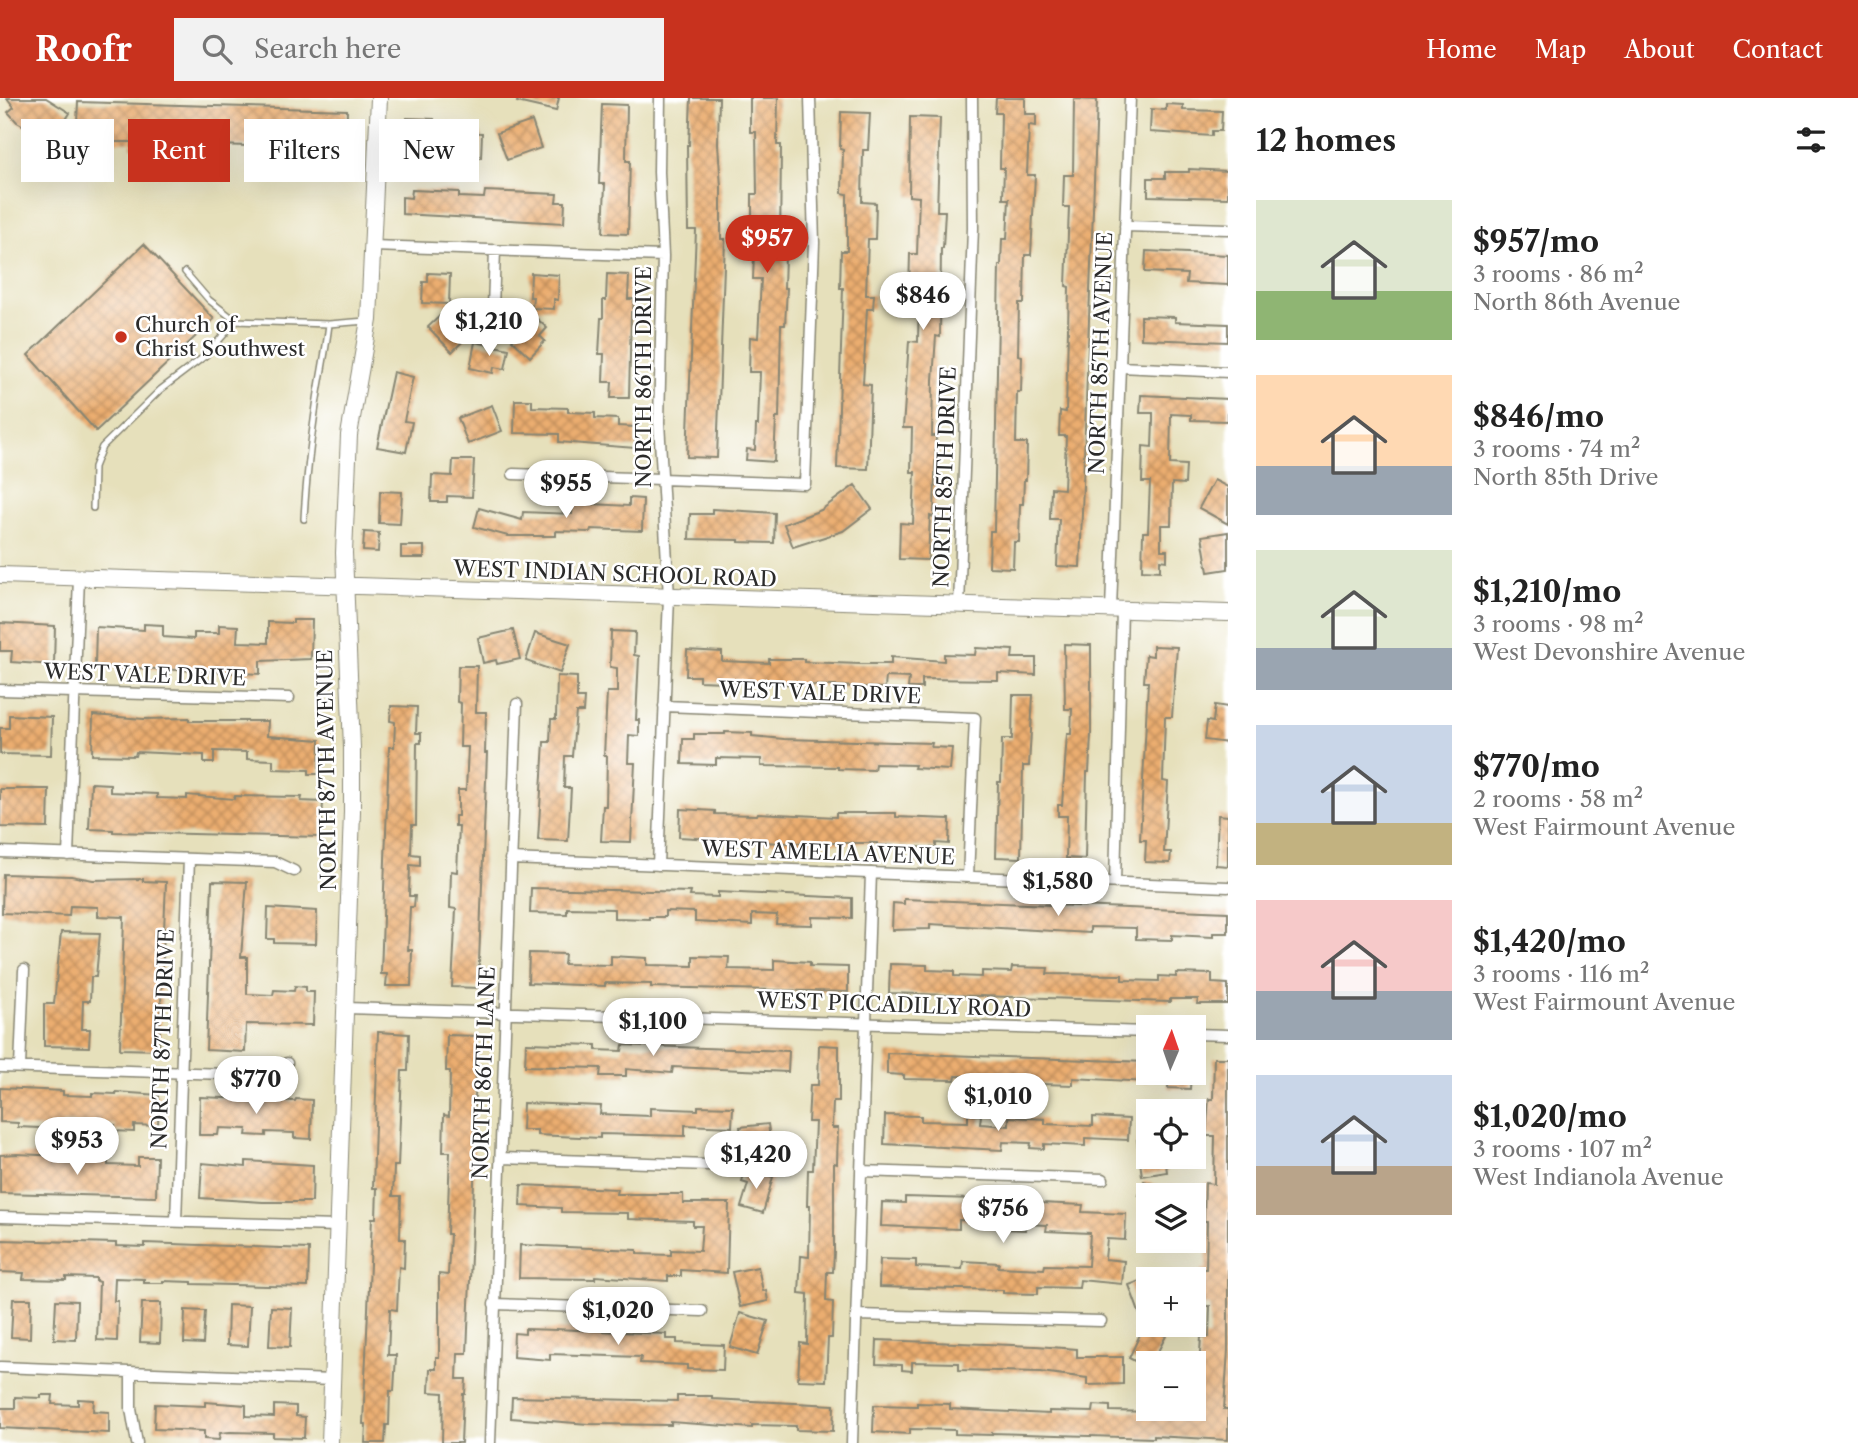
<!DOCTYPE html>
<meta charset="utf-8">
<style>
:root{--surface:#fff;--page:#f2f2f2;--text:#222;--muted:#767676;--accent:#c8321e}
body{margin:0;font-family:"Libre Caslon Text",serif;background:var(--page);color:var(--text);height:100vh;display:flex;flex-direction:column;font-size:26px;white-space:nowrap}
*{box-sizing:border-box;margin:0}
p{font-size:23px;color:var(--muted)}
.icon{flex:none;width:38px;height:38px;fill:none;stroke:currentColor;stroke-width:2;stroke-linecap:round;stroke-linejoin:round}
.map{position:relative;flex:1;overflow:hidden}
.details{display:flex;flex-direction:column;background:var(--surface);width:630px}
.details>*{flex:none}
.hud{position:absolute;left:21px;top:21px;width:665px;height:63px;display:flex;gap:14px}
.needle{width:46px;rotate:2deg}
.controls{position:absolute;left:1136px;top:917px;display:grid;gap:14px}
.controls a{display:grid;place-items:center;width:70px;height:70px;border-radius:0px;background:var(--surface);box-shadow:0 7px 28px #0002;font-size:35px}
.price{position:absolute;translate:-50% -60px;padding:0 16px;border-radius:24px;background:#fff;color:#222;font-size:23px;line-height:46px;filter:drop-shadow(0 2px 4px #0008)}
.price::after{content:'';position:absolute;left:50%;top:42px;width:21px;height:16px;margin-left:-10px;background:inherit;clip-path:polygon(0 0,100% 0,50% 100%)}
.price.current{background:var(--accent);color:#fff}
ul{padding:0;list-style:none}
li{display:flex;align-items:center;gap:21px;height:175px;padding:0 28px}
li span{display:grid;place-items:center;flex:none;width:196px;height:140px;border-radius:0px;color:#555}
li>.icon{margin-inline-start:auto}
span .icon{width:84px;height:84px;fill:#fffc;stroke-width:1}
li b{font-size:30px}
h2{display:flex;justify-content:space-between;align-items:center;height:84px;padding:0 28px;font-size:30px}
.chip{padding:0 24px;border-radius:0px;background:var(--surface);box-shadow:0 7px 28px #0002;font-size:24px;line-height:63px}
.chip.current{background:var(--accent);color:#fff}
header{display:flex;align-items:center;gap:42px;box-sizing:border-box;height:98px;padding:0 35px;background:var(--accent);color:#fff}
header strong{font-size:33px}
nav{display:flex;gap:38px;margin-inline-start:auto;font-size:24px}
.search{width:490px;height:63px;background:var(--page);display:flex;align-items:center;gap:18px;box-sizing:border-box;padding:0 24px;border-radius:0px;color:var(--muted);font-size:26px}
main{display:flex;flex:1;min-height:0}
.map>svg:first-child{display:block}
</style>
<header>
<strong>Roofr</strong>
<div class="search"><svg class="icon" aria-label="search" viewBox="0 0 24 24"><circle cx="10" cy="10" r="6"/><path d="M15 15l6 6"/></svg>Search here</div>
<nav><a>Home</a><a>Map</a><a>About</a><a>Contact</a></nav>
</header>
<main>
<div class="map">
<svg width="1228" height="1345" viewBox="0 0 1228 1345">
<defs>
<pattern id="building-cross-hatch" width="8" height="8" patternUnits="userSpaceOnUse" patternTransform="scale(1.75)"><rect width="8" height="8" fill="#ebad6f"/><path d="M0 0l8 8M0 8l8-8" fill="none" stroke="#bf8d5b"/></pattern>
</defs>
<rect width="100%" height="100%" fill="#fff"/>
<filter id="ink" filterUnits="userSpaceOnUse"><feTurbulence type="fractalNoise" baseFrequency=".0143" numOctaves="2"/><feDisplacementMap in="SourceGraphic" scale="14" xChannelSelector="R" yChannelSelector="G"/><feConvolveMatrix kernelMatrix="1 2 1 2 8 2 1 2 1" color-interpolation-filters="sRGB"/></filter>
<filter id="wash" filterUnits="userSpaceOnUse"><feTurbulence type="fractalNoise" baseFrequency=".00686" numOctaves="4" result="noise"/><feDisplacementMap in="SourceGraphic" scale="28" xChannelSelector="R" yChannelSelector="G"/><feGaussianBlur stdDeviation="1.57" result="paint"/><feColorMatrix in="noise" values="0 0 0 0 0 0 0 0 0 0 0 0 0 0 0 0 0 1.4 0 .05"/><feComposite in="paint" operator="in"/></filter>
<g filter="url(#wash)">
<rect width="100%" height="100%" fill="#e6e0bb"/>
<g id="blocks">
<!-- building -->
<path fill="url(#building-cross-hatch)" d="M7 0H46L70 15 52 44 17 24 8 14 14 9Z
M518 0H559L556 13 517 4Z
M691 0H719L718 46 721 89V141H725L717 360 687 359 696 132H688L687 47H689Z
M750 0H778L777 47H781L780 156 785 157 784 190H787L785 227H781L779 320H776L774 364 746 362 747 351 755 352 756 327H758L760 274H749L750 239 758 240 761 181H753L755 132H752V96H757L756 34H750Z
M996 0H1025V16H1036V28L1029 27 1027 77H1035L1031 157H1025L1024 205H1019L1018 257 1022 258 1021 294H1017L1016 345H1027L1026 382H1024L1023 406H1020L1019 444H1014L1013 470 989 469 990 433H994L999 167H1001L1002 141H1007L1009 101H1003L1004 70H1000L1001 15H995Z
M1074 1 1097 2 1080 469 1057 468 1059 421H1050L1051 390 1064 391 1066 338H1059L1060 313 1066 314 1069 189 1066 188 1069 109H1063L1064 77H1073Z
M78 4 347 12 346 52H317V55L304 54V49H294V46L263 45 262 53 249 52V48L144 45V49H131V44H76Z
M602 6 627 7 626 63H630L628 136 603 135 605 86H599Z
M1166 6 1183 7V12L1222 13 1221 33H1212V38L1150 34 1151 11 1166 12Z
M841 14 870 15 868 52H863L862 104 876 105 875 141H868L866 197H874L873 211H867L863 286 871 287 868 371 837 370 843 190H840L841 153H847V96L842 95 843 52 840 51Z
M910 19 940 20 937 113H945L943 150H941L940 239 936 238 933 282 932 338H936L934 419 930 418 928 462 899 461 900 425 913 426 915 374H911L912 330H903L909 243 918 244 919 192H909L910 156H917L919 99 909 98Z
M407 20 434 21V33L482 35 481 60 449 59V47L416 46V40L406 39Z
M532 23 541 50 507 62 497 35Z
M1189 71 1228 73V100L1148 98V80H1165V74H1189Z
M412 92 459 94V99L484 100 485 93 557 96 556 104H565L564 125 402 116V99L411 100Z
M144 146 214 221 96 333 28 257Z
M1146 153 1228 157V187L1186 185 1187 176 1145 174Z
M428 175 450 176 449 206 422 205 423 184H428Z
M531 175 559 177 558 202 554 201V211L532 210 533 199H530Z
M607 176 629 177 628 201H634L633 214H631L629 300H611L612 284H603L604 256H599L601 220H603V202H606Z
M443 215 467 239 452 254 428 229Z
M534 218 547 230 540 238 545 243 530 259 512 242Z
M1141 218 1175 219V224L1228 226V244L1141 241Z
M475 244 509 251 505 271 494 269 493 275 470 270Z
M393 274 413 279 404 323 412 324 406 354 377 349Z
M1141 297 1228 301V323L1191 322V317L1171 316 1170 366 1186 367 1185 386 1172 385 1171 427H1161V452H1167V463L1160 462V473L1142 472 1143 434H1148L1150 384H1142L1143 348 1152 349 1153 323V315H1140Z
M515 302H532V309L568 310V314L595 315V320L618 321V328L636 329 635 350 559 344V336L514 335Z
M492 307 502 333 468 346 458 320Z
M453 362H474L472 399 447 398V404H431L432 377 452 378Z
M1214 382 1228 389V426L1199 410Z
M855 387 872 411 843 433 793 449 784 426 821 412Z
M380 393 402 394 400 426 379 425Z
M629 400 643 401 642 433 591 431 590 434 556 433V438H508L474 429 479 410 522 422 523 414 572 416 573 405 629 408Z
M712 411 775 415 774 445 739 444V442L689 441 690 416H712Z
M364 434 379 435 378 454 363 453Z
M1228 434V471L1208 474 1202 438Z
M401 448H424V460H401Z
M293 522H312L311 561 260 563V576L95 568 96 529 144 532V526L163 527V539L194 541V535H219V527L238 528 237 544 268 545V524L293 525Z
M0 525 55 528 54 567 11 564 12 553H0Z
M513 532 520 561 497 566 496 562 483 565 478 540Z
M611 533 635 534 634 557 639 558 636 622H639V638L629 637 628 665H635L631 744 601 743 603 708H606L607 658H604L607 594H617V570L610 569Z
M535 535 570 546 560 575 526 563Z
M1064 546 1091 547V637L1089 674H1087L1085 761 1066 760 1067 718H1058V707H1062L1067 636H1071L1072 611H1065Z
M1153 548 1177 549 1172 619H1165L1163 683 1168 684 1164 754H1171L1170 765 1145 764 1146 742H1140L1148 584H1144L1146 557 1153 558Z
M976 550 1013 552 1012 560H1036V577L998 575V582L922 581V590H908L909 580 886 579 885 590 699 583V578H686L687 552 722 554V563L769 565V561H804V564L861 566H891V559L944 563V556L975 557Z
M458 568H477L476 614H486L485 655H487L478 890 452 889 456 811 450 810 451 773 457 774 459 728H455V718H458V692H466L468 649H460L461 605 457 604Z
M557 578 577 579V600H584L583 614H576L572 658H565L564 690H571L568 743 538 742 544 644H550L551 621H556Z
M1013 597H1033L1029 668H1023L1021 760 996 759 998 684H1001L1002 641H1012Z
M1215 607 1228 609V645L1205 642 1207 623 1213 624Z
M391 608 417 609 416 635H421V645H417L416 727H412L411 756 420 757V768L410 767 409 798H415L414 809H410L408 852H412L411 888H386L387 876H381L389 649H394L395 624 390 623Z
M9 617 52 619 51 657 0 656V630H9Z
M93 617 144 621 189 620V623H268L267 638 320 642 319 676H309V672L273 671V662L247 661V654L214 653V665H204V657L136 654 135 658 92 657Z
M725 634 752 635V638L784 641 932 645 931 649 952 650 950 672 914 670 915 667 875 666 874 672 838 671V669L761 668V661L716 660V667L682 666 683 641H694V636H725Z
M91 685 110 686V694L157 696V700L187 701V697L234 701 235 698 302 699 301 703 323 704 321 739 113 734V732L89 731Z
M0 691H49L48 730 0 729Z
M680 711 715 713V716L757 717 758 715 836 719V715H896V719L950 721 949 746 936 745V750L877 747V745H781L679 739Z
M1218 717 1228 718V768L1216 767Z
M3 776 71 778 93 782 143 781V783L166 784 159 952 120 951 124 819 98 818V809L70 808 69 818 2 815Z
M212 783 247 784 241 859H247V896L273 897 274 892 294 893 295 888 306 889V894H314L313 927 246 926 245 954 206 952Z
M531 790 691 794 690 798 718 799V794L852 800V820L812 819V827L776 826 777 817 752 816V827L695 824V814L665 813V819H649V821L614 820V811L567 810V816L530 815Z
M904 801 1228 814V835H1213V839L1172 837V842L1136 841V830L1090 829V835L930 826V831L892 832 893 805 904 806Z
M268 810 317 813 316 846 274 845V841H267Z
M61 834 100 835 96 879H91L90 903H83L82 931H90L89 949 44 948V906H54Z
M529 855 565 856 564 866 611 867V858L647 860V867L693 868V858L729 859 728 871 774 872V862L810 864V868L848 869V894L651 889V886L605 885V888L528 885Z
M890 866 927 867V872L954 873V878L982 879V873L1011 874 1012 869 1048 870 1047 876 1122 877V882L1159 883V878L1176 879V875L1212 876V885L1228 886V906H1197L1198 901H1170V904L889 895Z
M378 934 409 936 408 973H402L398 1068H394L393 1098H401L400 1141H405L404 1170 399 1169 397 1212 390 1211 388 1257H396L394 1293H390L389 1327H386L385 1345H365L366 1326H363L372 1120H376L377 1090H373Z
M447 937 477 938 474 1030V1060H475L467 1255H458L457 1281H466L465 1296H463L461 1345H442L443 1295 429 1294 430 1271H436V1259H439V1176L448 1177 450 1136H447L450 1054H443L444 1017 449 1018 450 973H446Z
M526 945 596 947V952L622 953 623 947 789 953 788 974 673 969 672 975 626 971V978H600L601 970 525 968Z
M819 947 839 948V1003H833L832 1030H838L837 1066 834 1065V1153L833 1174H827L826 1203 833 1204 832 1240H828L826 1283 798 1282 800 1245 807 1246 808 1196 799 1195 801 1158 809 1159 810 1108H807L808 1072H813L815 1024H808L810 987H818Z
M887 955 1148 964V984L1073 980V987L1005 985V979L956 978 955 982 904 981V977L887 976Z
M1214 960H1228V1252L1224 1311H1228V1342L1154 1338V1340L992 1335V1337L955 1336V1332L910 1331V1336L873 1334 874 1307 917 1308V1305L950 1306V1311L1049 1316V1313L1093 1314 1094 1307 1110 1308V1313L1196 1315 1201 1239H1209L1210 1208H1200L1201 1171H1206L1207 1123H1204L1205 1085 1214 1086 1215 1038H1206L1209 1001H1213Z
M1169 975H1191L1190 991 1168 990Z
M0 990 63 993V997L92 998V995L116 996V994L159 997 158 1028 134 1027V1034L114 1033 115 1027 91 1026 62 1025V1031L18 1029V1025L0 1024Z
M200 999 248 1001V999H267V1002L295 1003 296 1001 312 1002 311 1041 294 1040V1035L266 1034V1038L246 1037 247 1031 219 1030 218 1037H199Z
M523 1005 601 1008 600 1016 650 1018V1010L698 1012V1008L733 1009 732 1029 685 1027V1038L600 1036V1040L537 1037V1032H522Z
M885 1017 921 1018V1023L968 1024V1017H981L980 1026 1009 1028V1019L1045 1021V1026L1093 1028V1019L1129 1021 1128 1042 1085 1040V1048L1044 1046V1051L1030 1050 1031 1045 1003 1044 1002 1052 884 1046Z
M768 1026 773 1061 744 1064 740 1029Z
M1148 1041V1059H1165L1167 1074 1142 1078 1137 1042Z
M17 1056 61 1058 60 1064 89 1065 90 1059 108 1060V1067L138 1068V1059H157L156 1099 0 1095V1057Z
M246 1063 313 1067 312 1104H263L200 1100 202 1065 246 1069Z
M745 1071 773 1079 763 1115 741 1109 748 1086 742 1084Z
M1144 1083 1181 1095V1097H1139Z
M521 1087 617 1091 616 1096H683V1105H729L727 1175 681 1172V1178H668V1183L595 1178V1181L519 1180 520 1147 637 1152V1156L671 1157V1152L700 1153 702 1128H693V1123L628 1121V1115L561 1114V1110L520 1108Z
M905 1099 1041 1103V1105L1083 1107 1082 1114 1126 1116 1125 1142 1107 1141 1105 1161 1124 1163 1122 1186 1080 1182 1079 1190 1038 1189V1196L1003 1195V1192L879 1189 880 1161 916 1162V1169L962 1171 963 1163 999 1165 998 1169 1044 1171 1045 1167 1088 1168 1090 1135 1046 1133 1047 1127 1025 1126V1132L1005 1131V1123L959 1122V1131L881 1128 882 1104 905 1105Z
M0 1142 116 1145V1148L145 1149V1145L309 1151 308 1189 192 1186V1184L163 1183V1185H144V1181L115 1180 114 1203H118L117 1243 97 1242 99 1184 96 1183V1180L66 1179V1182L23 1181 24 1175 0 1174Z
M758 1169 763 1193 766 1192 768 1203 740 1209 732 1174Z
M1148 1180V1229L1166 1238 1152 1265H1148V1270L1129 1260 1144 1228 1129 1187Z
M13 1201H31L30 1240 11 1239Z
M56 1202 77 1203 76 1242 54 1241Z
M142 1205H161L160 1245 140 1244Z
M228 1207 250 1208 248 1248 227 1247Z
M271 1209 292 1210 290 1249 269 1248Z
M185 1212 205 1213 203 1246 184 1245Z
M740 1215 768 1223 757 1257 730 1249Z
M525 1231 556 1232V1231L666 1236V1241H677V1245L724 1247 723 1272 687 1271V1267L640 1265 641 1259 550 1256V1262L513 1259 514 1235 525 1236Z
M877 1242 1036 1248 1077 1251V1259H1123V1286L1087 1287V1280L1041 1274 959 1272V1265L912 1264V1273L902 1272V1267L876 1266Z
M41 1297H53L52 1306 78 1307V1301L94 1302 93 1313 109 1314V1335L0 1330V1310H15V1299L41 1300Z
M677 1298H712V1301L834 1307 833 1333 796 1332V1328L752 1327V1330L671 1324V1327L589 1326 511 1320 512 1299 677 1303Z
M205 1304 246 1307V1318L274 1319V1307L296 1308V1318L305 1319 304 1340 273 1339V1335L230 1334 220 1335 219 1342 204 1341V1333L154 1331 155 1306 205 1308Z"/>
</g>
</g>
<g filter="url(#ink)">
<use href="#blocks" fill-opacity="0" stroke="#888673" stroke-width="2"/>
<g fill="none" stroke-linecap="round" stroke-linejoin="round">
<!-- lane casing -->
<g stroke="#888673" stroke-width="8">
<path id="lane" d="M185 174 209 202 236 223 329 226 366 223
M93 410 94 369 102 349 160 292 205 258 236 223
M304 421C306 381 311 341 317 301 321 275 326 252 329 226"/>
</g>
<!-- street casing -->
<g stroke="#888673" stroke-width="13">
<path id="street" d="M1125 128 1228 131
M372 148 663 158
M493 210 495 152
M1120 269 1228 274
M513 376 805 386 814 145 810 0
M959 508 973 130 972 0
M1111 511 1130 0
M0 592 289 600
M664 608 975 620 968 779
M0 754 275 764 294 773
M68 757 79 480
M510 761 1228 789
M658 767 669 499 659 324 663 158 659 74 660 0
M1115 785 1122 511
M346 910 1148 934
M1194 936 1228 937
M0 969 258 977 287 965
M20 969 24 872
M501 1060 708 1067
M861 1073 1103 1081
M0 1119 337 1128
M176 1123 189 761
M494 1206 702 1213
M856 1217 1101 1223
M0 1269 332 1282
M131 1274V1311L137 1345
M490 1345 517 606
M852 1345 871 775"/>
</g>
<!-- secondary casing -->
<g stroke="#888673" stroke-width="18">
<path id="secondary" d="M0 477 1228 515
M330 1345 352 714V650L344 455 349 337 369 222 379 0"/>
</g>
<!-- lane -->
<use href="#lane" stroke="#fff" stroke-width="5"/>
<!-- street -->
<use href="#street" stroke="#fff" stroke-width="10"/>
<!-- secondary -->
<use href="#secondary" stroke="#fff" stroke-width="16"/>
</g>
</g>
<!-- markers -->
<circle fill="#c8321e" stroke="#fff" stroke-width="2.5" cx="121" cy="239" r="7"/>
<g text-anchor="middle" stroke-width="5" stroke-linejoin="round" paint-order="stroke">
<!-- poi labels -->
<g font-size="21" fill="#2b2b2b" stroke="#fff" text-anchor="start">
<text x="135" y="234">Church of<tspan x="135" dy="24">Christ Southwest</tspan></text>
</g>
<!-- street labels -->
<g font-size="21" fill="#2b2b2b" stroke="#fff">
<text transform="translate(1101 255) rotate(-88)" y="7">NORTH 85TH AVENUE</text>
<text transform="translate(644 279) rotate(-90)" y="7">NORTH 86TH DRIVE</text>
<text transform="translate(945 379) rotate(-88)" y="7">NORTH 85TH DRIVE</text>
<text transform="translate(615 476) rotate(2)" y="7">WEST INDIAN SCHOOL ROAD</text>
<text transform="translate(145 577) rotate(2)" y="7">WEST VALE DRIVE</text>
<text transform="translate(820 595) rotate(2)" y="7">WEST VALE DRIVE</text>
<text transform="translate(327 672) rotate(-91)" y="7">NORTH 87TH AVENUE</text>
<text transform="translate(828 755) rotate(2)" y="7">WEST AMELIA AVENUE</text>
<text transform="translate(894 907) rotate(2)" y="7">WEST PICCADILLY ROAD</text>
<text transform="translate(163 941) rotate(-88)" y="7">NORTH 87TH DRIVE</text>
<text transform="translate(484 975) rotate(-88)" y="7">NORTH 86TH LANE</text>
</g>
</g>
</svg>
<div class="controls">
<a><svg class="needle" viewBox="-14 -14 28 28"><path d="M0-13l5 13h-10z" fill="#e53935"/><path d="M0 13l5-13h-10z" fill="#767676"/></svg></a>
<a><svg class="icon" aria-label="locate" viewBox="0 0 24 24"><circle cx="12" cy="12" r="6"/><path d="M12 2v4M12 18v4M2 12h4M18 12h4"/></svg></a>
<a><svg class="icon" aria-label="layers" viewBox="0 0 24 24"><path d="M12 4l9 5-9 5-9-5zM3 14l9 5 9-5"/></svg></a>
<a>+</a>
<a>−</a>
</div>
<b class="price current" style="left:767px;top:177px">$957</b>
<b class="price" style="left:923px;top:234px">$846</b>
<b class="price" style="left:489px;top:260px">$1,210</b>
<b class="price" style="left:566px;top:422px">$955</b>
<b class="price" style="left:1058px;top:820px">$1,580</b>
<b class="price" style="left:653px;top:960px">$1,100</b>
<b class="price" style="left:256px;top:1018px">$770</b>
<b class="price" style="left:998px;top:1035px">$1,010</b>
<b class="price" style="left:77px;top:1079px">$953</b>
<b class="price" style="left:756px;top:1093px">$1,420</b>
<b class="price" style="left:1003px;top:1147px">$756</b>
<b class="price" style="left:618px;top:1249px">$1,020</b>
<div class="hud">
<a class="chip">Buy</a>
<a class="chip current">Rent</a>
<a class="chip">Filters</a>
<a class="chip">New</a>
</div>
</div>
<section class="details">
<h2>12 homes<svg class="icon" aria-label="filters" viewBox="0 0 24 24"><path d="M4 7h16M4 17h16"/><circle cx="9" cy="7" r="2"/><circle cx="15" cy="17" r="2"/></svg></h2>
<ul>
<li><span style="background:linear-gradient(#dfe7d0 65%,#8fb573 0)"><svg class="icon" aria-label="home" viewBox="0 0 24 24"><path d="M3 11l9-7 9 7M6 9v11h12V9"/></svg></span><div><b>$957/mo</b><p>3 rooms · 86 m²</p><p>North 86th Avenue</p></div></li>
<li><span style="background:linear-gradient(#ffd9b3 65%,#9aa5b1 0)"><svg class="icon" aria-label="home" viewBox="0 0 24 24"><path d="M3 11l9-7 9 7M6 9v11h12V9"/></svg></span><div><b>$846/mo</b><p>3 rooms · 74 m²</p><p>North 85th Drive</p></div></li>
<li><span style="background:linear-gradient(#dfe7d0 70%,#9aa5b1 0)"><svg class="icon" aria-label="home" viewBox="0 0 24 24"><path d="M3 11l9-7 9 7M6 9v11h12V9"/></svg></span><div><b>$1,210/mo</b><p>3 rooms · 98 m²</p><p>West Devonshire Avenue</p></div></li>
<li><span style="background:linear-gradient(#c9d6e8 70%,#c2b280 0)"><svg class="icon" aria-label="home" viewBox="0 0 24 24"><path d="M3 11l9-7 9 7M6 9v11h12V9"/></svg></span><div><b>$770/mo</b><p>2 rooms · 58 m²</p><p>West Fairmount Avenue</p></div></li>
<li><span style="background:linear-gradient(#f6c9c9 65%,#9aa5b1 0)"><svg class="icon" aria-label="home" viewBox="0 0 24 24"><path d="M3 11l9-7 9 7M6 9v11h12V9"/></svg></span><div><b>$1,420/mo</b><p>3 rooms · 116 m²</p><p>West Fairmount Avenue</p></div></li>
<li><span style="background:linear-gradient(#c9d6e8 65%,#b9a48a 0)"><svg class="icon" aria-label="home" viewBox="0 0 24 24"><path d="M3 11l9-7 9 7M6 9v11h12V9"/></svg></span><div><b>$1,020/mo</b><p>3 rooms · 107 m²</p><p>West Indianola Avenue</p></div></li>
</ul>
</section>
</main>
